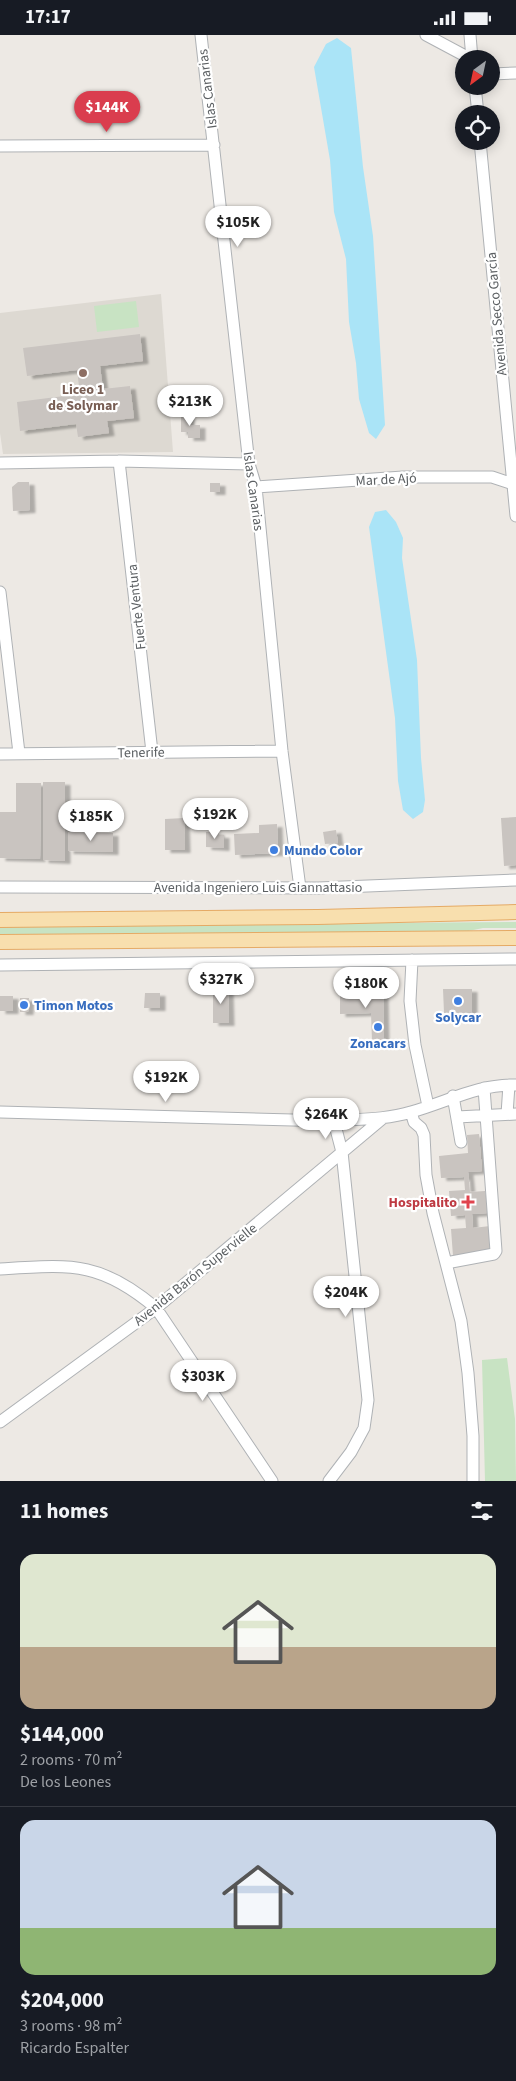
<!DOCTYPE html>
<meta charset="utf-8">
<style>
:root{--surface:#171b24;--page:#242831;--text:#f1f3f6;--muted:#9ea1a6;--line:#363941;--accent:#da3d4e}
body{margin:0;font-family:"Source Sans 3",sans-serif;background:var(--page);color:var(--text);height:100vh;display:flex;flex-direction:column;font-size:19px;white-space:nowrap}
*{box-sizing:border-box;margin:0}
p{font-size:16px;color:var(--muted)}
.icon{flex:none;width:28px;height:28px;fill:none;stroke:currentColor;stroke-width:2;stroke-linecap:round;stroke-linejoin:round}
.map{position:relative;height:1446px;overflow:hidden}
.panel{display:flex;flex-direction:column;background:var(--surface);flex:1}
.panel>*{flex:none}
.needle{width:32px;rotate:213deg}
.tools{position:absolute;left:455px;top:15px;display:grid;gap:10px}
.tools a{display:grid;place-items:center;width:45px;height:45px;border-radius:50%;background:var(--surface);box-shadow:0 2px 12px #0003;font-size:25px}
.price{position:absolute;translate:-50% -42px;padding:0 11px;border-radius:18px;background:#fff;color:#222;font-size:16px;line-height:32px;filter:drop-shadow(0 1px 2px #0008)}
.price::after{content:'';position:absolute;left:50%;top:30px;width:15px;height:11px;margin-left:-8px;background:inherit;clip-path:polygon(0 0,100% 0,50% 100%)}
.price.active{background:var(--accent);color:#fff}
ul{padding:0;list-style:none}
li{display:grid;align-content:center;gap:10px;height:265px;padding:0 20px}
li+li{border-top:1px solid var(--line)}
li span{display:grid;place-items:center;height:155px;border-radius:15px;color:#555}
li>.icon{margin-inline-start:auto}
span .icon{width:90px;height:90px;fill:#fffc;stroke-width:1}
li b{font-size:21px}
h2{display:flex;justify-content:space-between;align-items:center;height:60px;padding:0 20px;font-size:21px}
.status{display:flex;justify-content:space-between;align-items:center;height:35px;padding:0 25px;background:var(--surface);direction:ltr}
.status svg{height:14px;fill:currentColor}
.map>svg:first-child{display:block}
</style>
<div class="status"><b>17:17</b><svg viewBox="0 0 49 12"><path d="M0 12V9h3v3zM5 12V6h3v6zM10 12V3h3v9zM15 12V0h3v12zM26 1h20v11H26zM47 4h2v5h-2z"/></svg></div>
<div class="map">
<svg width="516" height="1446" viewBox="0 0 516 1446">
<defs>
<filter id="shadow"><feDropShadow dx="5.5" dy="3" stdDeviation="1" flood-color="#0004"/></filter>
</defs>
<rect width="100%" height="100%" fill="#ede9e4"/>
<!-- education -->
<path fill="#ddd9d2" d="M161 259 173 417 3 419 0 398V278Z"/>
<!-- green -->
<path fill="#c8e3c3" d="M136 266 139 292 97 297 94 271Z
M516 887V893H483L459 898 0 901V891Z
M507 1323 515 1384 516 1446H485L482 1325Z"/>
<!-- water -->
<path fill="#aae4f7" d="M337 3 351 13 363 132 373 201 385 390 376 404 369 398 359 364 356 328 349 287 346 224 334 177 330 125 314 32 326 9Z
M386 475 396 487 403 503 402 523 417 625 421 723 425 765 423 777 413 784 403 775 398 746 395 683 369 492 375 477Z"/>
<!-- building -->
<path fill="#c9c4c0" filter="url(#shadow)" d="M140 299 143 326 100 331 103 354 130 351 134 383 107 386 109 398 78 402 76 389 20 396 17 367 80 359 77 335 27 341 23 313Z
M181 379H189V390H200V403H188V397H181Z
M18 447H29L30 475 13 476 12 452Z
M210 448H220V457H210Z
M43 747H65V826L43 825Z
M16 748H41L40 824 0 823V777H16Z
M516 782V830L504 831 501 783Z
M184 783 185 815H165V784Z
M277 789 278 818 235 820 234 799 259 798V790Z
M336 795 338 808 325 809 323 797Z
M68 797 113 798V817L68 816Z
M206 797H219V800H224V813L206 812Z
M213 952H228L229 988H213Z
M443 954H472V977L444 978Z
M340 956H383L384 1006H372L371 978 340 979Z
M145 958H160V973H144Z
M0 961H13V976H0Z
M20 963H29L28 977H20Z
M479 1099 482 1136 468 1137 470 1157 485 1156 487 1178 472 1179 473 1193 490 1191 492 1218 453 1221 451 1194 466 1193 465 1180 451 1181 449 1156 465 1155 464 1142 441 1143 439 1121 468 1118 467 1100Z"/>
<g fill="none" stroke-linecap="round" stroke-linejoin="round">
<!-- minor casing -->
<g stroke="#afb2b5" stroke-width="13">
<path id="minor" d="M201 0 249 429 256 452 282 716 300 853
M426 0 471 24
M470 0 472 24
M491 39 516 38
M475 51 478 79
M480 106 516 481
M0 111 214 110
M119 426 152 717
M0 428 119 426 249 429
M256 452 403 442H492L516 450
M0 557 19 718
M0 719 282 716
M0 852 318 853 516 845
M412 925 410 966 415 1010 428 1071
M0 930 516 924
M453 1061 461 1107
M0 1077 331 1086C358 1084 385 1085 411 1077 447 1067 478 1049 516 1050
M411 1077 414 1087 421 1093 424 1100 426 1140 433 1178 461 1286 468 1338 473 1401V1446
M507 1079 509 1050
M457 1082 516 1079
M446 1228 494 1219 496 1216 484 1053
M0 1234C70 1230 99 1225 156 1273L272 1446
M0 1387 156 1273 383 1083
M329 1446 351 1417 364 1393 368 1365 342 1117 336 1094 331 1086"/>
</g>
<!-- major casing -->
<g stroke="#e5aa65" stroke-width="16">
<path id="major" d="M0 885 318 882 516 877
M0 907 516 903"/>
</g>
<!-- minor -->
<use href="#minor" stroke="#fff" stroke-width="11"/>
<!-- major -->
<use href="#major" stroke="#f8dfae" stroke-width="14"/>
</g>
<!-- markers -->
<circle fill="#8d6e63" stroke="#fff" stroke-width="2" cx="83" cy="338" r="5"/>
<g fill="#3f7fe0" stroke="#fff" stroke-width="2">
<circle cx="274" cy="815" r="5"/>
<circle cx="458" cy="966" r="5"/>
<circle cx="24" cy="970" r="5"/>
<circle cx="378" cy="992" r="5"/>
</g>
<path fill="#e0444e" stroke="#fff" stroke-width="2" d="M465.5 1159.5h5v5h5v5h-5v5h-5v-5h-5v-5h5z"/>
<g text-anchor="middle" stroke-width="4.5" stroke-linejoin="round" paint-order="stroke">
<!-- street labels -->
<g font-size="14" fill="#5c6063" stroke="#fff">
<text transform="translate(207 54) rotate(-97)" y="5">Islas Canarias</text>
<text transform="translate(496 279) rotate(-95)" y="5">Avenida Secco García</text>
<text transform="translate(386 444) rotate(-3)" y="5">Mar de Ajó</text>
<text transform="translate(254 456) rotate(82)" y="5">Islas Canarias</text>
<text transform="translate(136 572) rotate(-96)" y="5">Fuerte Ventura</text>
<text transform="translate(141 717) rotate(-1)" y="5">Tenerife</text>
<text x="258" y="857">Avenida Ingeniero Luis Giannattasio</text>
<text transform="translate(195 1239) rotate(-39)" y="5">Avenida Barón Supervielle</text>
</g>
<!-- education labels -->
<g font-size="14" font-weight="bold" fill="#785e54" stroke="#fff">
<text x="83" y="359">Liceo 1<tspan x="83" dy="16">de Solymar</tspan></text>
</g>
<!-- shop labels -->
<g font-size="14" font-weight="bold" fill="#366cbe" stroke="#fff" text-anchor="start">
<text x="284" y="820">Mundo Color</text>
<text x="34" y="975">Timon Motos</text>
<text x="458" y="987" text-anchor="middle">Solycar</text>
<text x="378" y="1013" text-anchor="middle">Zonacars</text>
</g>
<!-- health labels -->
<g font-size="14" font-weight="bold" fill="#be3a42" stroke="#fff" text-anchor="end">
<text x="457" y="1172">Hospitalito</text>
</g>
</g>
</svg>
<div class="tools">
<a><svg class="needle" viewBox="-14 -14 28 28"><path d="M0-13l5 13h-10z" fill="#e53935"/><path d="M0 13l5-13h-10z" fill="#9ea1a6"/></svg></a>
<a><svg class="icon" aria-label="locate" viewBox="0 0 24 24"><circle cx="12" cy="12" r="6"/><path d="M12 2v4M12 18v4M2 12h4M18 12h4"/></svg></a>
</div>
<b class="price active" style="left:107px;top:98px">$144K</b>
<b class="price" style="left:238px;top:213px">$105K</b>
<b class="price" style="left:190px;top:392px">$213K</b>
<b class="price" style="left:215px;top:805px">$192K</b>
<b class="price" style="left:91px;top:807px">$185K</b>
<b class="price" style="left:221px;top:970px">$327K</b>
<b class="price" style="left:366px;top:974px">$180K</b>
<b class="price" style="left:166px;top:1068px">$192K</b>
<b class="price" style="left:326px;top:1105px">$264K</b>
<b class="price" style="left:346px;top:1283px">$204K</b>
<b class="price" style="left:203px;top:1367px">$303K</b>
</div>
<section class="panel">
<h2>11 homes<svg class="icon" aria-label="filters" viewBox="0 0 24 24"><path d="M4 7h16M4 17h16"/><circle cx="9" cy="7" r="2"/><circle cx="15" cy="17" r="2"/></svg></h2>
<ul>
<li><span style="background:linear-gradient(#dfe7d0 60%,#b9a48a 0)"><svg class="icon" aria-label="home" viewBox="0 0 24 24"><path d="M3 11l9-7 9 7M6 9v11h12V9"/></svg></span><div><b>$144,000</b><p>2 rooms · 70 m²</p><p>De los Leones</p></div></li>
<li><span style="background:linear-gradient(#c9d6e8 70%,#8fb573 0)"><svg class="icon" aria-label="home" viewBox="0 0 24 24"><path d="M3 11l9-7 9 7M6 9v11h12V9"/></svg></span><div><b>$204,000</b><p>3 rooms · 98 m²</p><p>Ricardo Espalter</p></div></li>
</ul>
</section>
